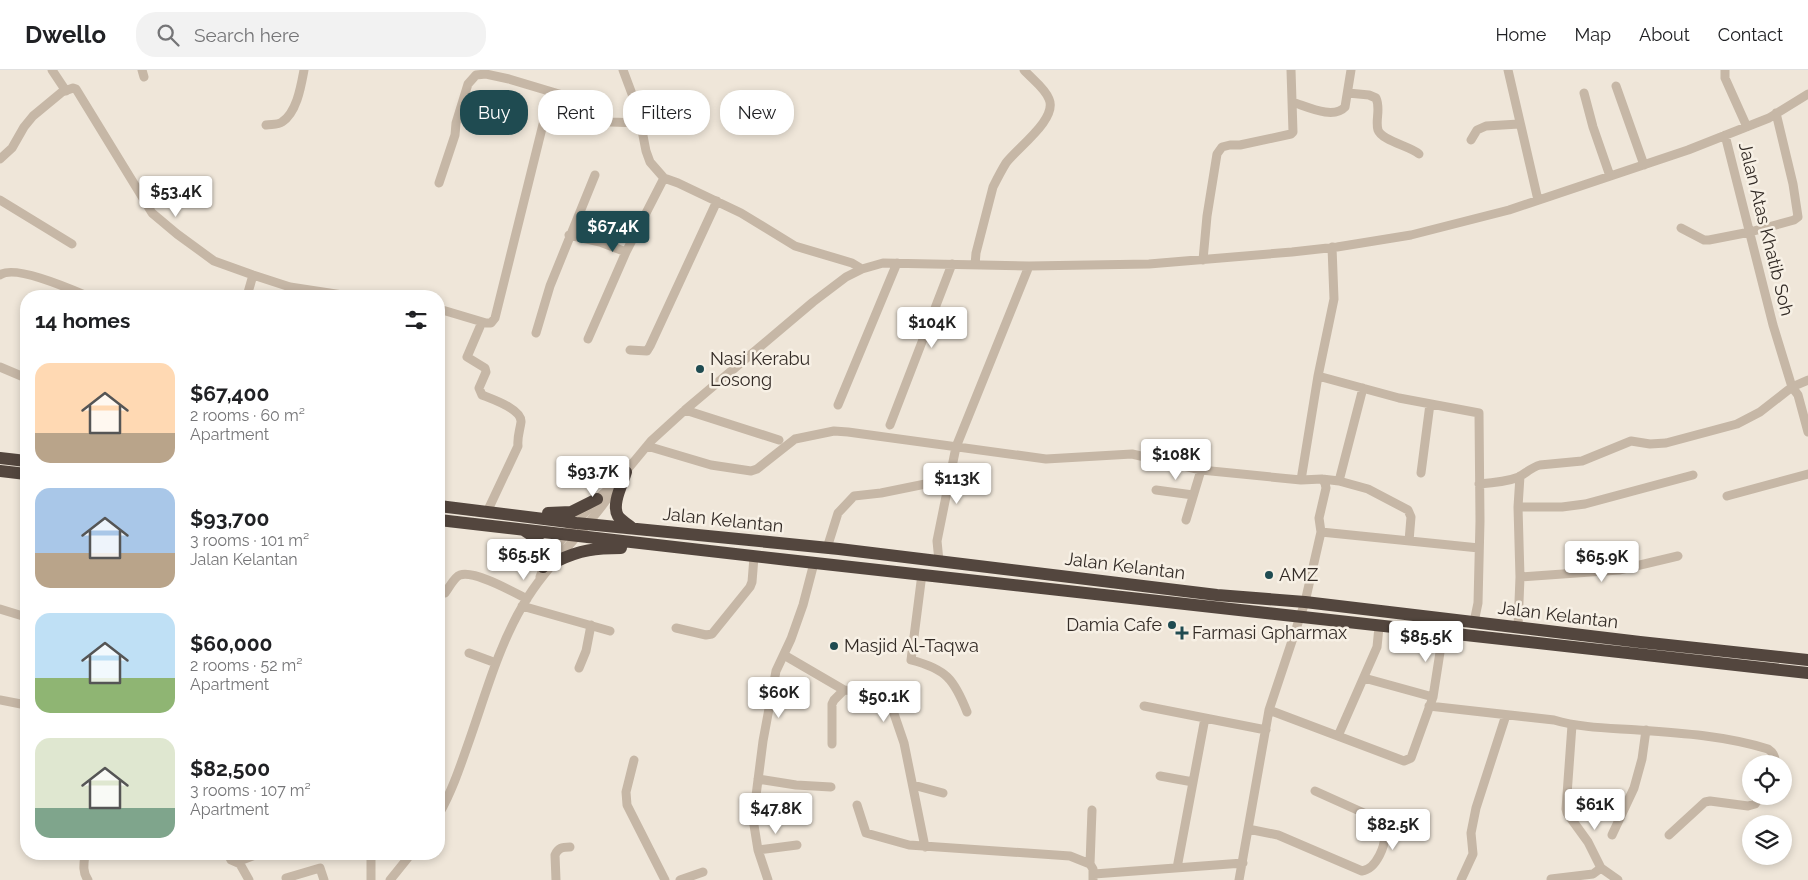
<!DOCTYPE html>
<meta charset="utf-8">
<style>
:root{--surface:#fff;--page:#f2f2f2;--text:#202124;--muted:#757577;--line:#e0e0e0;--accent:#1f4b51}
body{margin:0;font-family:Raleway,sans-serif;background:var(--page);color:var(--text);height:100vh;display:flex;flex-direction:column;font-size:19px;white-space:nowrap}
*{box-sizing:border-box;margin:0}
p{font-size:16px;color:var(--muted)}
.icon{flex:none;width:28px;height:28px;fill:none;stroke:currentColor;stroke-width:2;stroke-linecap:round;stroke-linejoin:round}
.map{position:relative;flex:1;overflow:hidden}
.drawer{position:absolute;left:20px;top:220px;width:425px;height:570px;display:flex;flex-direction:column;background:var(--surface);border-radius:20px;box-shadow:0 2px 8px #0003}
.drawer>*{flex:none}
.guide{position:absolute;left:460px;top:20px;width:475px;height:45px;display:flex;gap:10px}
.controls{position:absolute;left:1742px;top:685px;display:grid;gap:10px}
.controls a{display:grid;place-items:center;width:50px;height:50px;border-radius:50%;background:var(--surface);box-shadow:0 2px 8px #0003;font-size:25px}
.price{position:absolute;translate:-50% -42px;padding:0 11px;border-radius:5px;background:#fff;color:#222;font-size:16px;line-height:32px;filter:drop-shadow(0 1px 2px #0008)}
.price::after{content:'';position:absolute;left:50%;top:30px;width:15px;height:11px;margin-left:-8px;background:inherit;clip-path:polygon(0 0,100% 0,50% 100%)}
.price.active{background:var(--accent);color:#fff}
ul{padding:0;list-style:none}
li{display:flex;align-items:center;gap:15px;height:125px;padding:0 15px}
li span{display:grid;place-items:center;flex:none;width:140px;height:100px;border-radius:15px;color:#555}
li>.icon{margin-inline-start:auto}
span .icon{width:60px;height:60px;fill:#fffc;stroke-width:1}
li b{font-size:21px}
h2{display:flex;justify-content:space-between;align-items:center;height:60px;padding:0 15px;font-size:21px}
.pill{padding:0 18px;border-radius:20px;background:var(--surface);box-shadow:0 2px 8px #0003;font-size:18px;line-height:45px}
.pill.active{background:var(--accent);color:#fff}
header{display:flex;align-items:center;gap:30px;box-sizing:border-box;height:70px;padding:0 25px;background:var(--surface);border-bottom:1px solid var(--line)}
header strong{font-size:24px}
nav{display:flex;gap:28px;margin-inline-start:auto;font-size:18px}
.search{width:350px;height:45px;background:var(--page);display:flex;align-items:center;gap:12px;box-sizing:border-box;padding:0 18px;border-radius:20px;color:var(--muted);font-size:19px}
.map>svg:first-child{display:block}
</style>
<header>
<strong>Dwello</strong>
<div class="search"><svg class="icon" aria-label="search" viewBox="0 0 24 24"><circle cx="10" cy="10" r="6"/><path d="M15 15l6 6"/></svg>Search here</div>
<nav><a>Home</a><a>Map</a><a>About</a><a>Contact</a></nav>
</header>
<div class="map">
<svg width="1808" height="810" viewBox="0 0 1808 810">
<rect width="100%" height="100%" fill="#efe6d9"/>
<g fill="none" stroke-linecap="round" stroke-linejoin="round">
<!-- minor -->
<path stroke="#c6b7a6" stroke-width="9" d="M52 0 66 21
M142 0 144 7
M623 0 638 40 646 81 650 92 664 108 678 113 741 143 795 176 852 193 862 199
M1508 0 1538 130
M1725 0V8L1747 57
M1616 16 1644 95
M1348 23 1369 25 1376 28C1381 39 1375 50 1378 60 1382 71 1410 76 1419 84
M1584 23 1593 57 1610 106
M1292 32C1306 36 1333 50 1345 37L1351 0
M266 55C272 54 278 55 282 52 297 42 301 16 304 0
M1725 65 1773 255 1792 317 1798 325 1808 362
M1471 70 1477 60 1486 56 1519 54
M0 89 12 78 24 57 33 46 62 22 73 18 76 19 152 143 177 164 214 191 253 205 290 217 349 226
M439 113 455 65 456 53 468 14 476 5 486 4 509 9 579 30 610 52 641 53
M0 130 72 174
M1681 158 1704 170H1709L1750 162 1794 150 1798 147 1793 114 1776 43
M569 165 600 172 626 182
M1203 190 1207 146 1217 84 1222 77 1230 75H1240L1291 64 1293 62 1291 0
M975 195 976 183 993 117C997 109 1001 101 1006 93 1017 78 1058 49 1049 29 1045 18 1032 9 1024 0
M0 205C14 194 71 219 87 226
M247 226 253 205
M439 239 486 253H491L495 248 551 22
M482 252 467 287 485 298 486 302 479 318 482 325C492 329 522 339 521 352 520 360 517 367 518 376L487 442
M536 263 550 216 595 105
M588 269 626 182 664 108
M630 280 647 281 650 276 717 131
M0 297 26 308
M1318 306 1399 328 1479 343 1480 451 1478 533 1474 552
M838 335 897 193
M685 340 779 370
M890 355 952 194
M647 376 711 395 751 401 757 399 795 369 834 361 848 362 1046 389 1132 384 1201 400 1301 410 1322 409 1339 411 1368 419 1408 440 1411 447 1409 471
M1421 403 1430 334
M1301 410 1318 306 1334 229 1332 177
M1339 411 1363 318
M1479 414C1493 413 1506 412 1519 407 1526 403 1532 397 1540 395L1582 391 1631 371 1650 374 1666 373 1737 354 1760 342 1792 317 1808 310
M1156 420 1193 425
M1727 426 1808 404
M1518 437 1520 406
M1186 450 1201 400
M1321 462 1479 478
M827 478 838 443 854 426 881 423 950 409
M939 491 937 471 956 377 1029 196
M922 504 911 590C946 599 954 609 967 642
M540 507 547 489 565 465 597 429 617 412 651 371 685 340 813 232 846 207 862 199 883 193 1029 196 1149 194 1292 182 1337 177 1411 165 1509 140 1688 80 1769 48 1808 24
M1520 507 1619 500 1678 486
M445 523C449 518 454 507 460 505 475 500 513 522 527 529
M522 536 610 561
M0 539 26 547
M1518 557 1520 507 1518 437H1562L1585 434 1693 405
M676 558 706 565 712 564 750 517 752 512 754 487
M469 583 496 593
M784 585 844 620 879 623 889 629 904 673 925 777
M579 598 586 581 591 555
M1364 608 1433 627
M0 630 21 634 26 637
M1144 636 1266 660
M1429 636 1554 650C1581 658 1610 658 1638 660 1682 663 1726 666 1768 679 1774 683 1776 687 1775 694
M1269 640 1404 691 1411 688 1433 627 1443 563
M1338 666 1377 577 1379 557
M832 674V634L834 630 844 620
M634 690 626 722 627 735 665 810
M1160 706 1193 712
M758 709 796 715 831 717
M913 715 943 723
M857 735 866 763 909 775 1070 786 1090 794 1093 799V810
M439 744C451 723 459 700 467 677 484 630 497 579 523 535 542 502 570 476 594 446 602 436 610 427 615 415
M1248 759 1278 765 1362 801C1376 799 1387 775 1384 761 1383 755 1379 752 1375 748L1315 721
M1612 765 1634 718 1642 689 1646 660
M1669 765 1705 732 1710 731 1748 736 1755 734 1760 726
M758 780 797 775
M85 784C84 793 82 802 88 810
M228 784 231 790 240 794
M1090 794 1092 740
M1177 798 1205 648
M1601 798 1618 810
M1094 804 1243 793
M286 808 320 798 324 810
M1551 809 1593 804 1601 798 1588 772 1567 743 1566 739 1572 655
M249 810 240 794 242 790 258 784
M371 810V784
M390 810 411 784
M556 810 555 785C558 778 562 777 570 777
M680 810 703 802
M768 810 758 780 753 749 763 671 776 601 791 569 803 535 814 493
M1239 810 1269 640 1305 532 1321 462 1319 448 1326 418 1325 413 1322 409
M1461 810 1473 784 1471 763 1476 738 1506 645"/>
<!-- highway -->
<path stroke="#53463e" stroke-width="12" d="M0 388 26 391
M0 401 26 404
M626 402C623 413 611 434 618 446 621 450 627 454 631 457
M439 436 576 453 839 479 1217 525 1305 532 1640 572 1808 590
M548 443 571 442 597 429
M439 450C895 503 1351 553 1808 603
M525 461C543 472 544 477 543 497
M557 491C580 480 596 478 621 478"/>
</g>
<!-- markers -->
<g fill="#1f4b51" stroke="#f7f0e5" stroke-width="2">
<circle cx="700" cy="299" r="5"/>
<circle cx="1269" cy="505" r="5"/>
<circle cx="1172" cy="555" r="5"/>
<path d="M1179.5 555.5h5v5h5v5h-5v5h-5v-5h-5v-5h5z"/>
<circle cx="834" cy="576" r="5"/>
</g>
<g text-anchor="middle" stroke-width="5" stroke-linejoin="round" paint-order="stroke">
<!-- street labels -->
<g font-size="18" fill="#332b26" stroke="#f7f0e5">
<text transform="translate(1766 159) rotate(76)" y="6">Jalan Atas Khatib Soh</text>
<text transform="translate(723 450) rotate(6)" y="6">Jalan Kelantan</text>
<text transform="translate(1125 496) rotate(7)" y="6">Jalan Kelantan</text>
<text transform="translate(1558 545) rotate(7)" y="6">Jalan Kelantan</text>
</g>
<!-- poi labels -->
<g font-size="18" fill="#332b26" stroke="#f7f0e5" text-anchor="start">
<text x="710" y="295">Nasi Kerabu<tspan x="710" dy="21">Losong</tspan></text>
<text x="1279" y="511">AMZ</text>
<text x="1162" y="561" text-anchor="end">Damia Cafe</text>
<text x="1192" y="569">Farmasi Gpharmax</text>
<text x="844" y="582">Masjid Al-Taqwa</text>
</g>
</g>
</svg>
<div class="controls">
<a><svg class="icon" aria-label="locate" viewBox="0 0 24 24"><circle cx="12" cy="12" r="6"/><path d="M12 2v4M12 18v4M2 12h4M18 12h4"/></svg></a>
<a><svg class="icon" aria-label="layers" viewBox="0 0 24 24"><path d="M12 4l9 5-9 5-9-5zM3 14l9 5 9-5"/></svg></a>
</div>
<b class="price" style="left:176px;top:148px">$53.4K</b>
<b class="price active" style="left:613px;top:183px">$67.4K</b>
<b class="price" style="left:932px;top:279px">$104K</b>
<b class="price" style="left:1176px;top:411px">$108K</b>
<b class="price" style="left:593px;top:428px">$93.7K</b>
<b class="price" style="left:957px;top:435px">$113K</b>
<b class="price" style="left:524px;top:511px">$65.5K</b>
<b class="price" style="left:1602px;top:513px">$65.9K</b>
<b class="price" style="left:1426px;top:593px">$85.5K</b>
<b class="price" style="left:779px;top:649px">$60K</b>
<b class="price" style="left:884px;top:653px">$50.1K</b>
<b class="price" style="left:1595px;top:761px">$61K</b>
<b class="price" style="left:776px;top:765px">$47.8K</b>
<b class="price" style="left:1393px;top:781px">$82.5K</b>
<div class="guide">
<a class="pill active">Buy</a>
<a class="pill">Rent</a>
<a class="pill">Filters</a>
<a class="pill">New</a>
</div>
<section class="drawer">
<h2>14 homes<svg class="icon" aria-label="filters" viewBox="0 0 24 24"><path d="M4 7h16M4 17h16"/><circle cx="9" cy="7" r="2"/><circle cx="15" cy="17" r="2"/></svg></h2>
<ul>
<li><span style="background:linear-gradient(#ffd9b3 70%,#b9a48a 0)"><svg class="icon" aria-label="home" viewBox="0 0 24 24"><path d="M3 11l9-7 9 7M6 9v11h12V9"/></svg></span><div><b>$67,400</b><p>2 rooms · 60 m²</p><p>Apartment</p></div></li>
<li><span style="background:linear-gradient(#a9c7e8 65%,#b9a48a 0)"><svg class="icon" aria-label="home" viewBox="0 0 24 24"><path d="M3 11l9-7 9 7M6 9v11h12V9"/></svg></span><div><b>$93,700</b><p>3 rooms · 101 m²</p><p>Jalan Kelantan</p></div></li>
<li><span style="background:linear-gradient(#bfe0f5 65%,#8fb573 0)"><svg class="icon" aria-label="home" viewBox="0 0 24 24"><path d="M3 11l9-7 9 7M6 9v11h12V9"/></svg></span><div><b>$60,000</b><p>2 rooms · 52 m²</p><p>Apartment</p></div></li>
<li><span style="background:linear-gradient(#dfe7d0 70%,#7fa58c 0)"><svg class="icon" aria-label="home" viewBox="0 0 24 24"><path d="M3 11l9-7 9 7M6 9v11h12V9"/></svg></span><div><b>$82,500</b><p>3 rooms · 107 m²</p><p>Apartment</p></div></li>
</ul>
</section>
</div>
